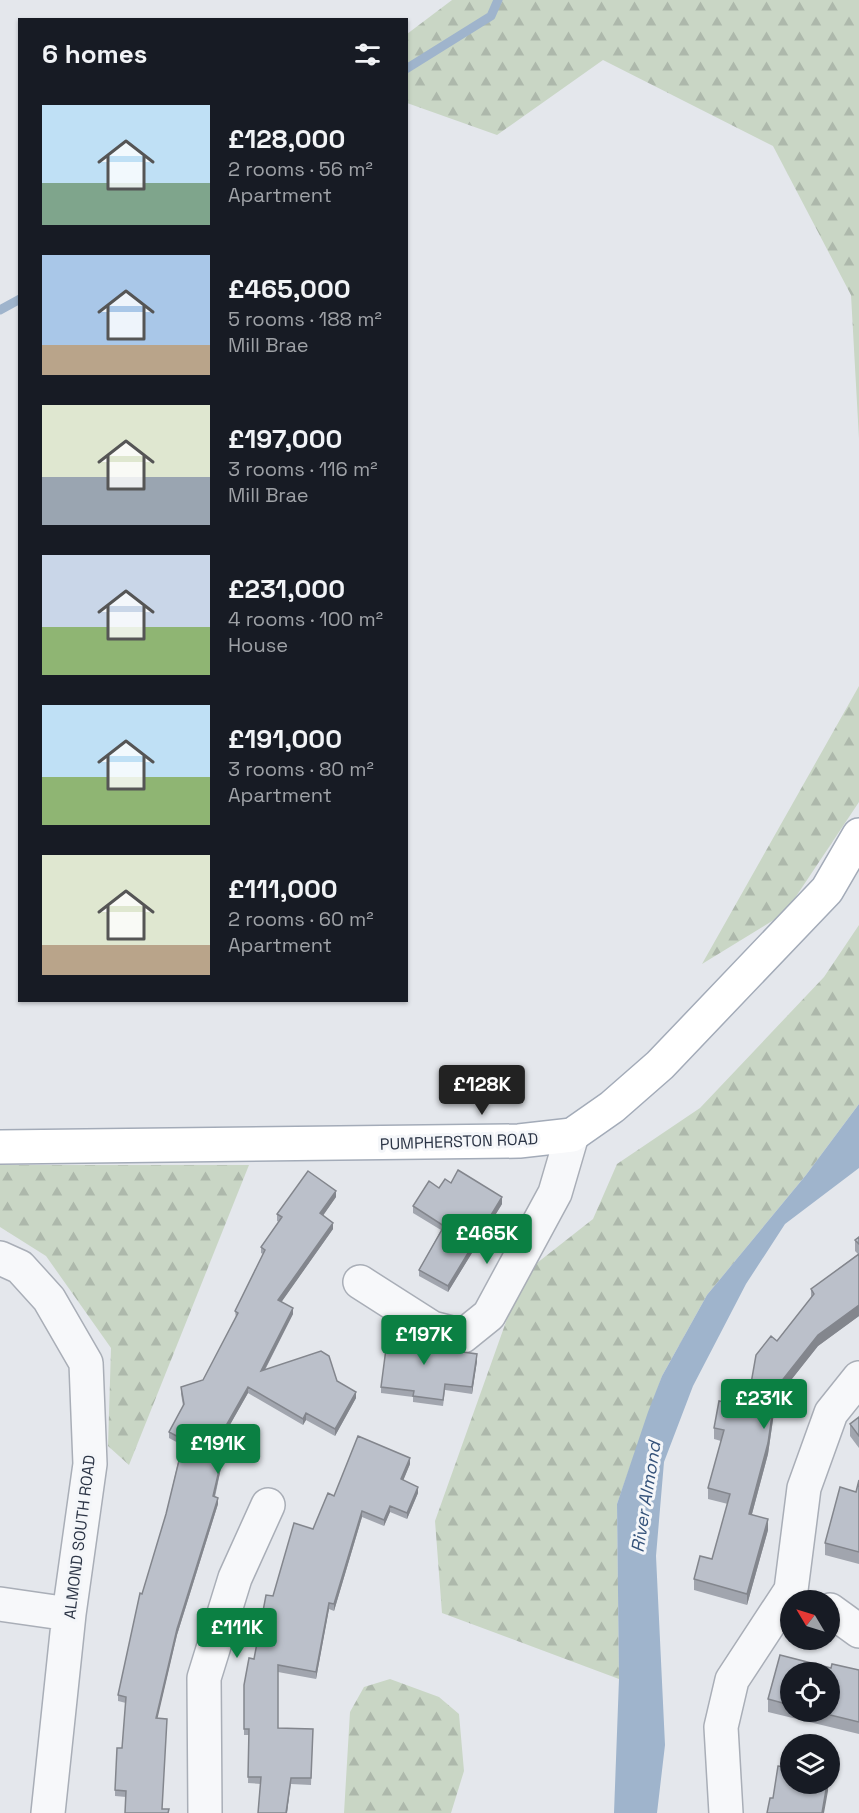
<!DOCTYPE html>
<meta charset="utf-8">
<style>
:root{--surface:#171b24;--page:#20242c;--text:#f1f3f6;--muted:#9ea1a6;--accent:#0b8043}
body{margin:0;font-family:"Space Grotesk",sans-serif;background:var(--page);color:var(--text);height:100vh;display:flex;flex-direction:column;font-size:22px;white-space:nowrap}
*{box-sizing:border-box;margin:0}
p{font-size:20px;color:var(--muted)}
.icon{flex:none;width:33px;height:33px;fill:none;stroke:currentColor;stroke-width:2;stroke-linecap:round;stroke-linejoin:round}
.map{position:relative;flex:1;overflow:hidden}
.sheet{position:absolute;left:18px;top:18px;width:390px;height:984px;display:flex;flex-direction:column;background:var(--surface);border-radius:0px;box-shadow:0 2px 4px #0004}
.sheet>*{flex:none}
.needle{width:39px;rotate:308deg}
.fabs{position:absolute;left:780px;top:1590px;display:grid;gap:12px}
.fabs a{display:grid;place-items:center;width:60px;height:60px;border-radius:50%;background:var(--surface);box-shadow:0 2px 4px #0004;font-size:30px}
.price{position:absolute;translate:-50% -51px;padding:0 14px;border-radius:6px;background:var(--accent);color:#fff;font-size:20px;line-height:39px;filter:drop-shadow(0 2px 3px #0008)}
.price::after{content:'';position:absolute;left:50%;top:36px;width:18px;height:14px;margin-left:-9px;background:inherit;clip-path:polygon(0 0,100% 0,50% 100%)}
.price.active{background:#222;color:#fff}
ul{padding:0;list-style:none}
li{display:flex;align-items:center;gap:18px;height:150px;padding:0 24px}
li span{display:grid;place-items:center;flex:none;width:168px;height:120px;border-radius:0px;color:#555}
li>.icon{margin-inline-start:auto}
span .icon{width:72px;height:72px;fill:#fffc;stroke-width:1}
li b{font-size:26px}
h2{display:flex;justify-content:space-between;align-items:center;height:72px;padding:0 24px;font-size:26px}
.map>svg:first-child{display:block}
</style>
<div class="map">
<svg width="859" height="1813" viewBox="0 0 859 1813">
<defs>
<pattern id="forest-firs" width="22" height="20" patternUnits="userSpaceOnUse" patternTransform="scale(1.5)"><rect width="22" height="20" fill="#c9d6c5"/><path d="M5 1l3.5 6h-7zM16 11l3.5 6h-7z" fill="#adb8ab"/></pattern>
</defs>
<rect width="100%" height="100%" fill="#e4e7ec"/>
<!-- forest -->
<path fill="url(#forest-firs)" d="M452 0H859V439L851 295 773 146 603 60 497 135 407 103V34Z
M859 686V802L785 913 702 964Z
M859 925V1104L806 1175 707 1295 662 1376 617 1504 619 1679 442 1613 435 1521 523 1274 593 1219 617 1164 700 1108 824 977Z
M0 1165H249L129 1465 108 1446 111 1348 46 1256 0 1227Z
M390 1679 439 1697 459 1714 464 1771 451 1813H344L350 1712 364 1687Z"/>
<!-- water -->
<path fill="#9fb4cc" d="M859 1104V1168L785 1224 746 1284 693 1386 664 1462 656 1556 665 1745 657 1813H614L619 1679 617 1504 648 1412 662 1376 707 1295 806 1175Z"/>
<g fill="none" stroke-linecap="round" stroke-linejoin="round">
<!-- stream -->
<path stroke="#9fb4cc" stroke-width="9" d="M406 69 491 16 498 0
M0 310 20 299"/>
<!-- minor casing -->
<g stroke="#a9aeb7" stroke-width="36">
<path id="minor" d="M0 1258 20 1267 49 1299 86 1363 90 1464 69 1614 48 1813
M360 1282 432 1328 463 1336 489 1315 555 1193 572 1135
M0 1604 69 1614
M830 1610 859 1631
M205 1813 204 1678 235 1578 268 1505
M726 1813 721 1727 732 1680 791 1590 804 1488 831 1413 859 1378"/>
</g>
<!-- major casing -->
<g stroke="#a3abb8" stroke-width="36">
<path id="major" d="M0 1147 519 1141 572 1135 612 1107 660 1065 827 890 859 835"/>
</g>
<!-- minor -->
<use href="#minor" stroke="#f7f8fa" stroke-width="33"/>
<!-- major -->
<use href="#major" stroke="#fff" stroke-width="33"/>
</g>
<!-- wall -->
<path fill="#a1a5ae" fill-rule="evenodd" d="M451 1183 502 1204 448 1292 419 1276V1270L441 1230 413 1213V1206L439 1188Z
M336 1197 323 1215 333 1229 281 1302 293 1314 265 1370 337 1381 356 1398 335 1436 306 1420 303 1425 248 1393 210 1460 221 1468 215 1497 218 1504 177 1635 157 1718 162 1809 169 1813 126 1797 115 1796V1790L122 1748 126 1703 118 1701V1695L142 1594 166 1514 182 1445 169 1438V1432L183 1406 181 1394V1387L203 1380 236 1318 235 1311 263 1254 261 1253V1247L279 1222 277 1221V1214Z
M859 1237V1316L818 1346 776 1399 768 1454 752 1514 768 1530 747 1605 694 1590V1579L712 1559 728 1504 708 1499V1488L721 1441 714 1439V1428L734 1404 749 1395 777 1341 811 1298V1289L858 1254 855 1251V1240Z
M414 1339 413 1345 477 1361 472 1394 445 1390 443 1406 413 1402V1397L381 1393V1387Z
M859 1417V1448L850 1436V1424Z
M410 1464 403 1480 418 1493 407 1519 390 1512 384 1526 362 1517 334 1611 329 1609 316 1679 278 1672V1728L313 1729 311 1785 291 1784 287 1813H258L261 1784 248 1783 249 1735H244V1685L254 1659 273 1596 334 1496Z
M859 1480V1564L825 1555V1543L856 1492Z
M780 1655 831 1668 832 1664 859 1670V1734L768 1712V1699ZM790 1672H830V1712H790Z"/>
<!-- shaded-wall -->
<path fill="#83868d" d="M336 1191V1197L320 1220V1213Z
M502 1197V1204L448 1292V1286Z
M333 1223V1229L278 1307V1300Z
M859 1305V1316L818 1346 776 1399 768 1454 749 1525V1514L776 1388 818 1335Z
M293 1308V1314L261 1377V1371Z
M477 1354V1361L472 1394V1387Z
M248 1387V1393L207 1465V1459Z
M356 1392V1398L335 1436V1429Z
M306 1413V1420L303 1425V1419Z
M410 1458V1464L401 1486V1479Z
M221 1462V1468L213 1503V1496Z
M418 1487V1493L407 1519V1513Z
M218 1498V1504L177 1635 156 1725V1718L177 1629Z
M390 1506V1512L384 1526V1520Z
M362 1511V1517L334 1611V1604Z
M768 1519V1530L747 1605V1594Z
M329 1603V1609L316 1679V1672Z
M291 1778 287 1813H286Z
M827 1784H828V1791L824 1813H822Z"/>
<!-- building -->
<path fill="#bbc0ca" stroke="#83868d" stroke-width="1.5" d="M458 1170 502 1197 448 1286 419 1270 444 1226 413 1206 429 1181 439 1188 445 1179 451 1183Z
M308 1171 336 1191 320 1213 333 1223 278 1300 293 1308 261 1371 321 1351 329 1356 337 1381 356 1392 335 1429 306 1413 303 1419 248 1387 207 1459 221 1462 213 1496 218 1498 177 1629 156 1718 167 1719 162 1809H169L168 1813H125L126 1791 115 1790 117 1748H122L126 1697 118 1695 140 1593 142 1594 166 1514 184 1440 169 1432 184 1404 181 1387 203 1380 238 1313 235 1311 265 1250 261 1247 282 1217 277 1214Z
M859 1237V1244L855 1240Z
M859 1254V1305L818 1335 776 1388 768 1443 749 1514 768 1519 747 1594 694 1579 700 1556 712 1559 730 1494 708 1488 724 1430 714 1428 719 1401 734 1404 736 1393 749 1395 756 1355 771 1336 777 1341 814 1294 811 1289Z
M390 1318 414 1332 412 1345 477 1354 472 1387 445 1384 443 1400 413 1396 414 1391 381 1387Z
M859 1417V1436L850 1424Z
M358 1436 410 1458 401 1479 418 1487 407 1513 390 1506 384 1520 362 1511 334 1604 329 1603 316 1672 278 1665V1728L313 1729 311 1778H291L286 1813H258L261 1777H248L249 1729H244V1685L249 1658 254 1659 266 1595 273 1596 294 1523 313 1529 328 1493 334 1496Z
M859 1480V1552L825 1543 840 1487 856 1492Z
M780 1655 831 1668 832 1664 859 1670V1722L818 1712H830V1672H790V1705L768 1699Z
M778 1766 790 1768V1784H827L822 1813H767L770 1798H773Z"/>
<g text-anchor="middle" stroke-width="6" stroke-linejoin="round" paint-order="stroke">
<!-- street labels -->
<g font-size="16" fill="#2b3445" stroke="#f4f6f9">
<text transform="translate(459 1141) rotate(-2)" y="6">PUMPHERSTON ROAD</text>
<text transform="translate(79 1537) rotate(-83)" y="6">ALMOND SOUTH ROAD</text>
</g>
<!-- water labels -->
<g font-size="18" font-style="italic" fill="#34527a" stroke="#f4f6f9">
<text transform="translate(646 1497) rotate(-81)" y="6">River Almond</text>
</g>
</g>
</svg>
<div class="fabs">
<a><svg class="needle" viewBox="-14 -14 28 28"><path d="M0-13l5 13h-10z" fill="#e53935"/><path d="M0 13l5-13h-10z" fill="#9ea1a6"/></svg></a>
<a><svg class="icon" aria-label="locate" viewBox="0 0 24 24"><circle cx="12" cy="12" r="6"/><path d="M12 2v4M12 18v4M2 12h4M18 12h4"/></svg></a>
<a><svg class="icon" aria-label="layers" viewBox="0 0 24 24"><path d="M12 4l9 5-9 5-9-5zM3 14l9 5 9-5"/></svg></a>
</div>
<b class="price active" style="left:482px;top:1116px">£128K</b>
<b class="price" style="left:487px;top:1265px">£465K</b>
<b class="price" style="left:424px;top:1366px">£197K</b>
<b class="price" style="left:764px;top:1430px">£231K</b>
<b class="price" style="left:218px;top:1475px">£191K</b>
<b class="price" style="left:237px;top:1659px">£111K</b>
<section class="sheet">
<h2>6 homes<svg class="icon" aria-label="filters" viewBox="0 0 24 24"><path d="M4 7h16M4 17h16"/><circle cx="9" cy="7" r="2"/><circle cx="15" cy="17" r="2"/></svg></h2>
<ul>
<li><span style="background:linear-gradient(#bfe0f5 65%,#7fa58c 0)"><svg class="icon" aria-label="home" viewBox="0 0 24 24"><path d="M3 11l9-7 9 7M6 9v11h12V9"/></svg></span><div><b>£128,000</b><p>2 rooms · 56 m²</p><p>Apartment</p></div></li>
<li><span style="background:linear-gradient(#a9c7e8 75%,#b9a48a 0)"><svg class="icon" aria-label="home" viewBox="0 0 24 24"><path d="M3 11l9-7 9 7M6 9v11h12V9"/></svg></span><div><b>£465,000</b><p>5 rooms · 188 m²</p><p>Mill Brae</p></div></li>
<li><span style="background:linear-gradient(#dfe7d0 60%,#9aa5b1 0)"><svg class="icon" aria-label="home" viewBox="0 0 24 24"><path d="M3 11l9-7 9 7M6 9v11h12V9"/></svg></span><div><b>£197,000</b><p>3 rooms · 116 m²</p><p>Mill Brae</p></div></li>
<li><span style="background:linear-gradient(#c9d6e8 60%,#8fb573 0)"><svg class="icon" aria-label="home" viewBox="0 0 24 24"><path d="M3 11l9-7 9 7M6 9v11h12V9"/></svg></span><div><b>£231,000</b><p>4 rooms · 100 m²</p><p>House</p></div></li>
<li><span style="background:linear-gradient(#bfe0f5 60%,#8fb573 0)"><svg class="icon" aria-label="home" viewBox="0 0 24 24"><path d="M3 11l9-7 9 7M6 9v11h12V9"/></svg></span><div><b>£191,000</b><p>3 rooms · 80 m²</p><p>Apartment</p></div></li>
<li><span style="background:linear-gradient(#dfe7d0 75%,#b9a48a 0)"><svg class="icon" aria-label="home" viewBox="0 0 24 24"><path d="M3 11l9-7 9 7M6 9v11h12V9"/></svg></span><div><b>£111,000</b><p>2 rooms · 60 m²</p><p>Apartment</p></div></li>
</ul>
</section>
</div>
